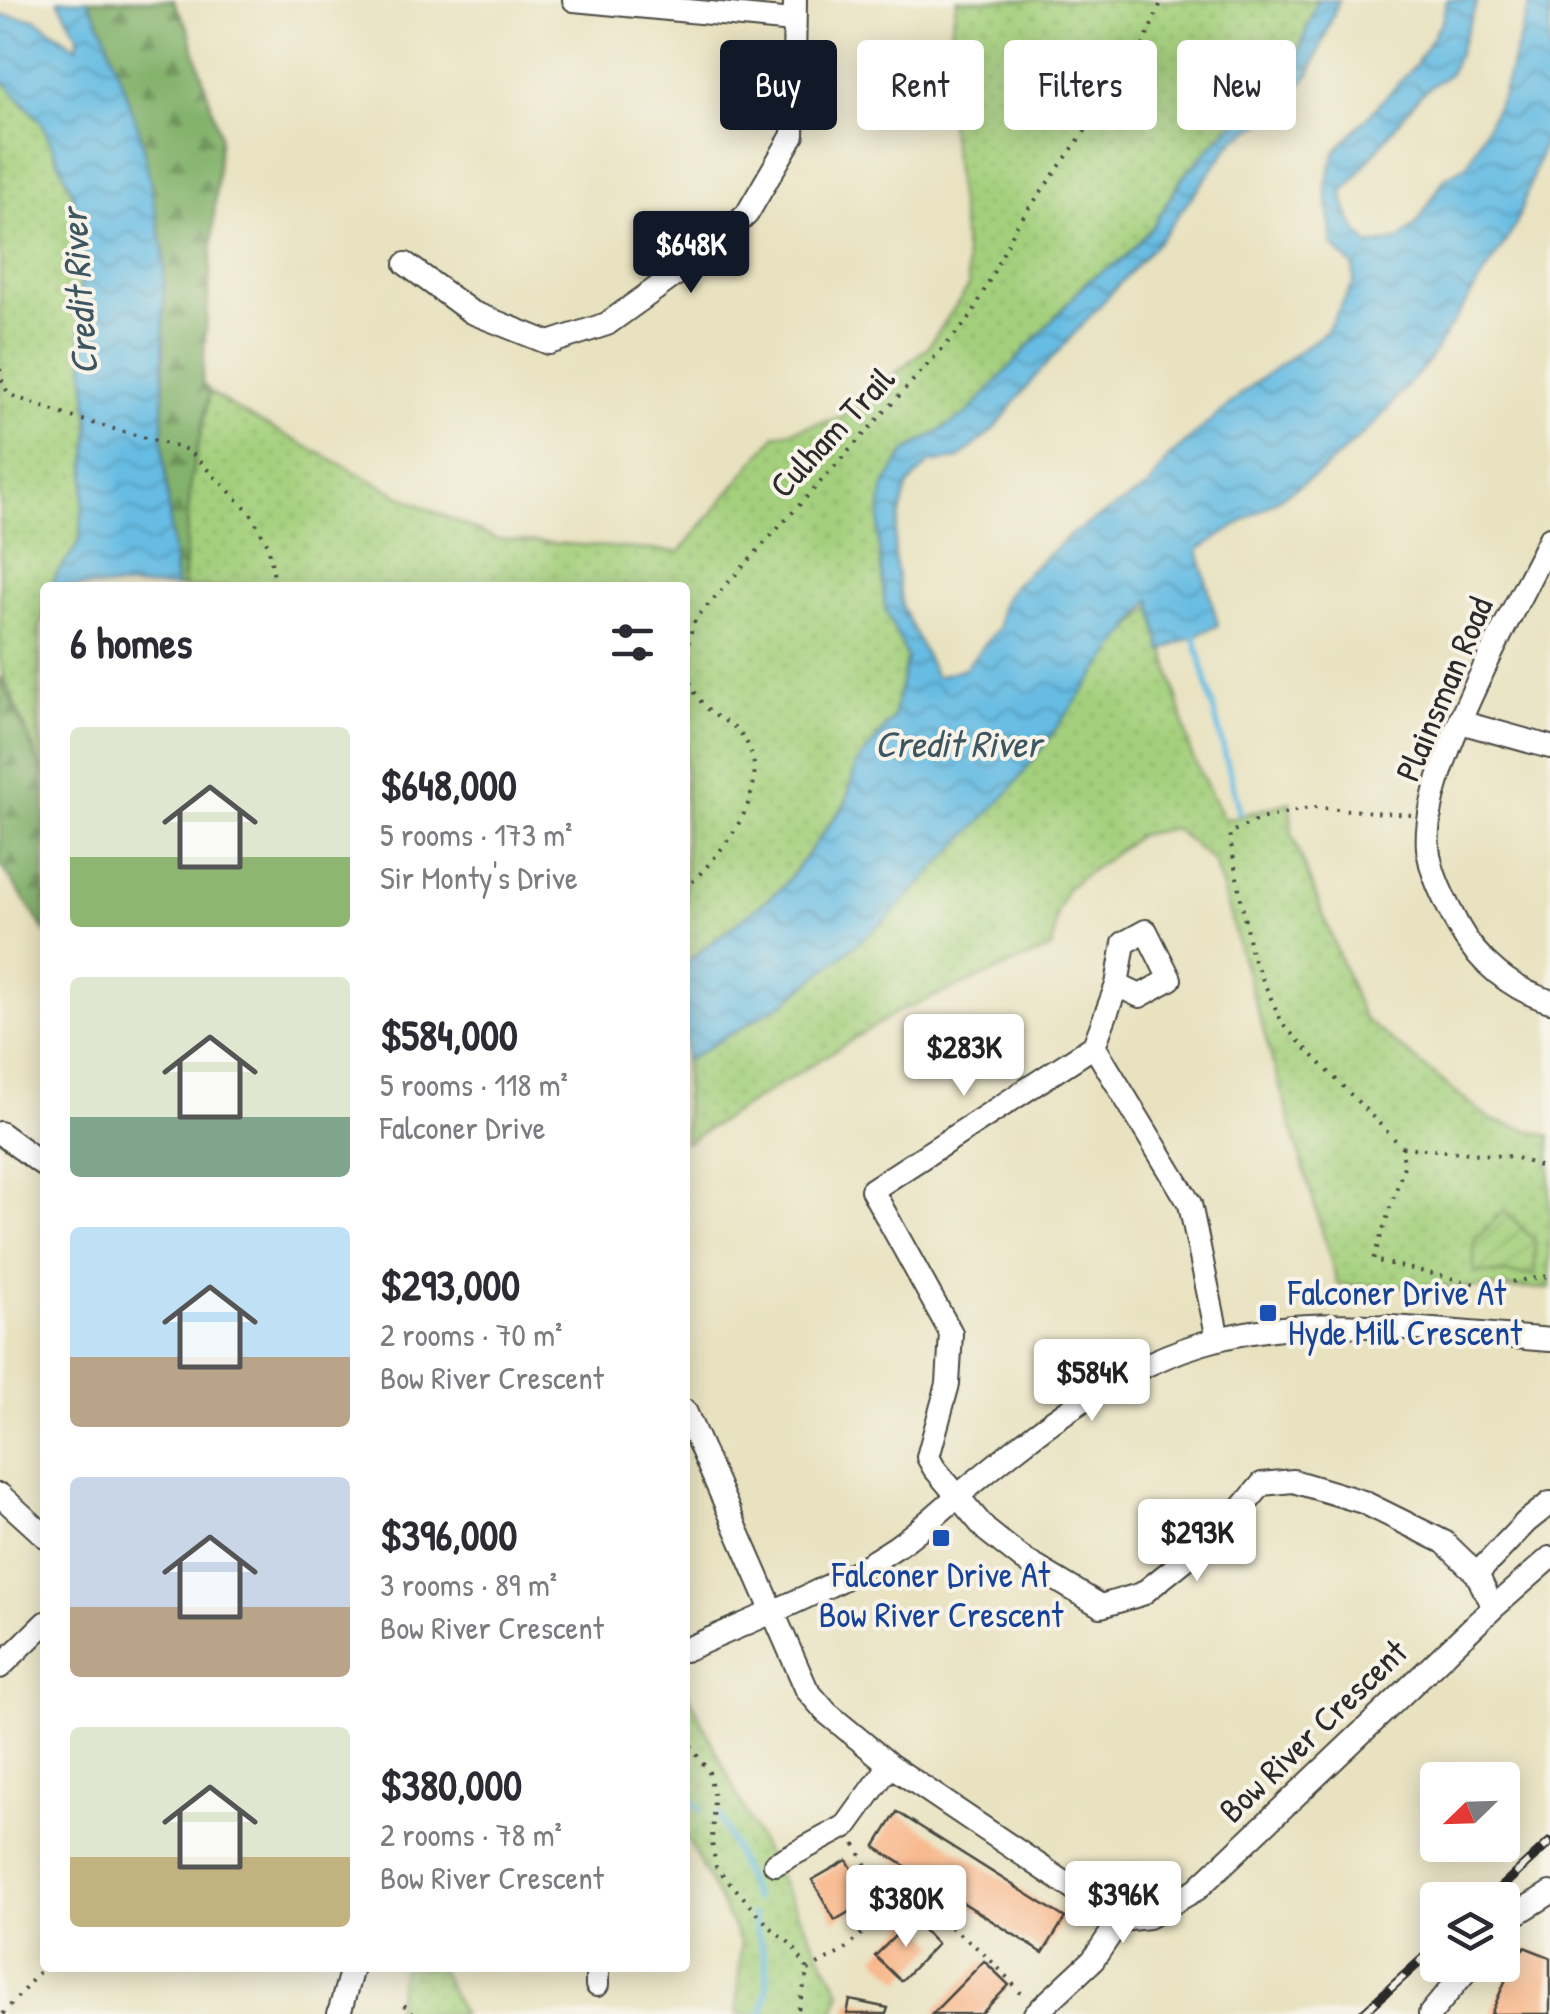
<!DOCTYPE html>
<meta charset="utf-8">
<style>
:root{--surface:#fff;--page:#f2f2f3;--text:#2b2b33;--muted:#7c7c81;--accent:#111827}
body{margin:0;font-family:"Patrick Hand",sans-serif;background:var(--page);color:var(--text);height:100vh;display:flex;flex-direction:column;font-size:38px;white-space:nowrap}
*{box-sizing:border-box;margin:0}
p{font-size:32px;color:var(--muted)}
.icon{flex:none;width:55px;height:55px;fill:none;stroke:currentColor;stroke-width:2;stroke-linecap:round;stroke-linejoin:round}
.map{position:relative;flex:1;overflow:hidden}
.sheet{position:absolute;left:40px;top:582px;width:650px;height:1390px;display:flex;flex-direction:column;background:var(--surface);border-radius:10px;box-shadow:0 5px 25px #0003}
.sheet>*{flex:none}
.guide{position:absolute;left:720px;top:40px;width:680px;height:90px;display:flex;gap:20px}
.needle{width:65px;rotate:247deg}
.buttons{position:absolute;left:1420px;top:1762px;display:grid;gap:20px}
.buttons a{display:grid;place-items:center;width:100px;height:100px;border-radius:10px;background:var(--surface);box-shadow:0 5px 25px #0003;font-size:50px}
.price{position:absolute;translate:-50% -85px;padding:0 22px;border-radius:10px;background:#fff;color:#222;font-size:32px;line-height:65px;filter:drop-shadow(0 2px 5px #0008)}
.price::after{content:'';position:absolute;left:50%;top:60px;width:30px;height:22px;margin-left:-15px;background:inherit;clip-path:polygon(0 0,100% 0,50% 100%)}
.price.current{background:var(--accent);color:#fff}
ul{padding:0;list-style:none}
li{display:flex;align-items:center;gap:30px;height:250px;padding:0 30px}
li span{display:grid;place-items:center;flex:none;width:280px;height:200px;border-radius:10px;color:#555}
li>.icon{margin-inline-start:auto}
span .icon{width:120px;height:120px;fill:#fffc;stroke-width:1}
li b{font-size:42px}
h2{display:flex;justify-content:space-between;align-items:center;height:120px;padding:0 30px;font-size:42px}
.tag{padding:0 35px;border-radius:10px;background:var(--surface);box-shadow:0 5px 25px #0003;font-size:35px;line-height:90px}
.tag.current{background:var(--accent);color:#fff}
.map>svg:first-child{display:block}
</style>
<div class="map">
<svg width="1550" height="2014" viewBox="0 0 1550 2014">
<defs>
<pattern id="grass-dots" width="8" height="8" patternUnits="userSpaceOnUse" patternTransform="scale(2.5)"><rect width="8" height="8" fill="#a4d07d"/><path d="M2 2h.1M6 6h.1" fill="none" stroke="#8db36c" stroke-width="1.8" stroke-linecap="round"/></pattern>
<pattern id="forest-firs" width="22" height="20" patternUnits="userSpaceOnUse" patternTransform="scale(2.5)"><rect width="22" height="20" fill="#83b26c"/><path d="M5 1l3.5 6h-7zM16 11l3.5 6h-7z" fill="#6b9159"/></pattern>
<pattern id="garden-furrows" width="10" height="10" patternUnits="userSpaceOnUse" patternTransform="scale(2.5)"><rect width="10" height="10" fill="#a4d07d"/><path d="M-1 1l2-2M0 10L10 0M9 11l2-2" fill="none" stroke="#8db36c"/></pattern>
<pattern id="water-waves" width="16" height="10" patternUnits="userSpaceOnUse" patternTransform="scale(2.5)"><rect width="16" height="10" fill="#66bce3"/><path d="M0 5q4-4 8 0t8 0" fill="none" stroke="#5499b8"/></pattern>
</defs>
<rect width="100%" height="100%" fill="#f7f3e8"/>
<filter id="ink" filterUnits="userSpaceOnUse"><feTurbulence type="fractalNoise" baseFrequency=".01" numOctaves="2"/><feDisplacementMap in="SourceGraphic" scale="20" xChannelSelector="R" yChannelSelector="G"/><feConvolveMatrix kernelMatrix="1 2 1 2 8 2 1 2 1" color-interpolation-filters="sRGB"/></filter>
<filter id="wash" filterUnits="userSpaceOnUse"><feTurbulence type="fractalNoise" baseFrequency=".0048" numOctaves="4" result="noise"/><feDisplacementMap in="SourceGraphic" scale="40" xChannelSelector="R" yChannelSelector="G"/><feGaussianBlur stdDeviation="2.25" result="paint"/><feColorMatrix in="noise" values="0 0 0 0 0 0 0 0 0 0 0 0 0 0 0 0 0 1.4 0 .05"/><feComposite in="paint" operator="in"/></filter>
<g filter="url(#wash)">
<rect width="100%" height="100%" fill="#e8e2c0"/>
<!-- grass -->
<path fill="url(#grass-dots)" stroke="#687e54" stroke-width="2.5" d="M957 0H1317L1296 60 1264 100 1230 126 1183 176 1153 226 1125 257 1089 280 967 414 905 452 885 608 907 658 893 718 856 765 846 802 782 888 685 963V588H183L191 477 210 392 241 412 413 502 496 539 680 552 776 435 841 417 928 347 969 286 943 71Z
M0 77 42 123 71 189 82 255 79 305 90 427 80 539C73 559 57 567 51 587L45 588V610L40 627 39 726 45 777 0 667Z
M1153 605 1192 756 1224 820 1290 802 1292 834 1363 1018 1491 1120 1550 1136V1289L1338 1285 1214 862 1174 828 1139 835 1067 888 1057 913 1052 948 897 1012 685 1143V1061L787 1001 1010 791 1121 639Z
M685 1687 761 1844 841 1992 833 2014H737L741 1943 685 1834Z
M402 1968H439L462 2014H394Z"/>
<!-- forest -->
<path fill="url(#forest-firs)" stroke="#576e4c" stroke-width="2.5" d="M88 0H173L188 28 220 135 202 383 210 392 191 477 183 587H176L163 446 164 252 103 29Z
M0 676 45 777V931L0 863Z"/>
<!-- garden -->
<path fill="url(#garden-furrows)" stroke="#687e54" stroke-width="2.5" d="M1504 1210 1535 1241V1275L1474 1272V1242Z"/>
<!-- water -->
<path fill="url(#water-waves)" stroke="#487487" stroke-width="2.5" d="M58 0H88L103 29 141 135 164 252 163 446 176 587H51C56 567 73 559 80 539L90 427 79 305 82 255 71 189 42 123 0 77V15L35 19 77 47 78 35Z
M1317 0H1339L1310 74 1274 116 1234 140 1161 238 1034 378 995 428 959 459 929 463 907 487 895 534 894 556 902 607 936 677 965 668 999 627 1001 605 1014 585 1070 535 1148 487 1169 457 1252 385 1326 332 1354 283 1353 266 1333 246 1326 184 1336 151 1416 64 1442 21 1447 0H1478L1451 72 1420 95 1343 193C1345 215 1356 230 1370 246L1401 239 1418 222 1445 178 1467 165 1502 96 1531 0H1550V125L1515 227 1427 363 1375 423 1322 471 1198 550 1218 625 1162 651 1151 600 1010 791 888 918 787 1001 685 1061V963L782 888 846 803 856 765 893 718 907 658 885 608 878 537 883 489 905 452 967 414 1089 280 1125 257 1153 226 1183 177 1230 126 1264 100 1296 60Z"/>
<g fill="none" stroke-linecap="round" stroke-linejoin="round">
<!-- stream -->
<path stroke="#66bce3" stroke-width="6" d="M1192 626 1240 813
M685 1794 700 1809
M719 1814 755 1900
M752 1915C762 1949 776 1980 761 2014"/>
</g>
<g id="blocks">
<!-- building -->
<path fill="#f8af7e" d="M897 1812 1065 1918 1043 1953 875 1847Z
M847 1860 870 1900 835 1920 812 1880Z
M912 1919 937 1944 901 1981 875 1956Z
M1524 1947 1550 1957V2014H1491L1512 1965Z
M984 1961 1009 1985 981 2014H932Z
M850 2000 888 2008 886 2014H847Z"/>
</g>
</g>
<g filter="url(#ink)">
<use href="#blocks" fill-opacity="0" stroke="#474641" stroke-width="2.5"/>
<g fill="none" stroke-linecap="round" stroke-linejoin="round">
<!-- minor casing -->
<g stroke="#474641" stroke-width="26">
<path id="minor" d="M574 0 793 21
M406 264 471 312 549 343 607 324 704 254 747 214 793 135 795 0
M1550 538C1514 612 1421 770 1428 848 1431 876 1446 902 1458 926 1477 961 1512 990 1550 1001
M1460 722 1550 747
M1094 1046 1117 985 1124 943 1146 931 1170 979 1140 996 1117 985
M0 1133 45 1166
M1218 1339 1190 1204 1094 1046 872 1190 951 1333 948 1384 928 1457 934 1468 986 1530 1024 1560 1101 1606 1142 1594 1227 1526 1262 1484 1293 1481 1363 1502 1444 1542 1477 1574
M685 1411 807 1690 827 1713 890 1765 1120 1920 1148 1917 1197 1889 1493 1608 1550 1558
M0 1495 45 1536
M1493 1608 1477 1574 1526 1522 1550 1503
M685 1650C756 1618 831 1591 896 1547 919 1531 939 1512 960 1494 1039 1429 1117 1365 1218 1339 1325 1312 1441 1332 1550 1340
M0 1667 45 1623
M775 1864 846 1826 890 1765
M1502 1928 1513 1916 1550 1893
M597 1968V1985
M339 2014 352 1968
M1035 2014 1093 1960 1120 1920
M1430 2014 1471 1965"/>
</g>
<!-- path -->
<path stroke="#474641" stroke-width="4" stroke-dasharray="2.5 8" stroke-linecap="butt" d="M0 369 3 385 10 395 68 416 188 450 250 512 268 545 276 588
M1411 815 1313 807 1260 819 1229 833 1251 954 1283 1025 1402 1147 1404 1166 1373 1260 1485 1286 1550 1276
M685 889C722 853 781 786 741 734 735 725 725 722 716 716 682 691 681 654 696 618L971 317 1017 225 1138 58 1162 0
M1402 1147 1514 1157 1550 1170
M685 1737 709 1772 714 1798 712 1842 716 1867 769 1926 792 1945 808 1970 797 2014
M855 1844 888 1909
M808 1970 843 1951 888 1909C898 1909 910 1907 919 1911 961 1928 997 1964 1024 1997
M404 2005 413 2014
M3 2014 45 1965"/>
<!-- minor -->
<use href="#minor" stroke="#fff" stroke-width="22"/>
<!-- rail casing -->
<g stroke="#2b2b2b" stroke-width="10">
<path id="rail" d="M1487 1900 1550 1842
M1362 2014 1438 1945"/>
</g>
<!-- rail -->
<use href="#rail" stroke="#f7f3e8" stroke-width="6" stroke-dasharray="19" stroke-linecap="butt"/>
</g>
</g>
<!-- markers -->
<g fill="#1a4fb4" stroke="#f7f3e8" stroke-width="4">
<rect x="1258" y="1303" width="20" height="20" rx="5"/>
<rect x="931" y="1528" width="20" height="20" rx="5"/>
</g>
<g text-anchor="middle" stroke-width="8" stroke-linejoin="round" paint-order="stroke">
<!-- street labels -->
<g font-size="35" fill="#2b2b2b" stroke="#f7f3e8">
<text transform="translate(832 432) rotate(-47)" y="12">Culham Trail</text>
<text transform="translate(1444 689) rotate(-67)" y="12">Plainsman Road</text>
<text transform="translate(1313 1731) rotate(-44)" y="12">Bow River Crescent</text>
</g>
<!-- transit labels -->
<g font-size="35" fill="#164399" stroke="#f7f3e8" text-anchor="start">
<text x="1288" y="1305">Falconer Drive At<tspan x="1288" dy="40">Hyde Mill Crescent</tspan></text>
<text x="941" y="1587" text-anchor="middle">Falconer Drive At<tspan x="941" dy="40">Bow River Crescent</tspan></text>
</g>
<!-- water labels -->
<g font-size="38" font-style="italic" fill="#3d5662" stroke="#f7f3e8">
<text transform="translate(79 292) rotate(-94)" y="13">Credit River</text>
<text x="958" y="757">Credit River</text>
</g>
</g>
</svg>
<div class="buttons">
<a><svg class="needle" viewBox="-14 -14 28 28"><path d="M0-13l5 13h-10z" fill="#e53935"/><path d="M0 13l5-13h-10z" fill="#7c7c81"/></svg></a>
<a><svg class="icon" aria-label="layers" viewBox="0 0 24 24"><path d="M12 4l9 5-9 5-9-5zM3 14l9 5 9-5"/></svg></a>
</div>
<b class="price current" style="left:691px;top:296px">$648K</b>
<b class="price" style="left:964px;top:1099px">$283K</b>
<b class="price" style="left:1092px;top:1424px">$584K</b>
<b class="price" style="left:1197px;top:1584px">$293K</b>
<b class="price" style="left:1123px;top:1946px">$396K</b>
<b class="price" style="left:906px;top:1950px">$380K</b>
<div class="guide">
<a class="tag current">Buy</a>
<a class="tag">Rent</a>
<a class="tag">Filters</a>
<a class="tag">New</a>
</div>
<section class="sheet">
<h2>6 homes<svg class="icon" aria-label="filters" viewBox="0 0 24 24"><path d="M4 7h16M4 17h16"/><circle cx="9" cy="7" r="2"/><circle cx="15" cy="17" r="2"/></svg></h2>
<ul>
<li><span style="background:linear-gradient(#dfe7d0 65%,#8fb573 0)"><svg class="icon" aria-label="home" viewBox="0 0 24 24"><path d="M3 11l9-7 9 7M6 9v11h12V9"/></svg></span><div><b>$648,000</b><p>5 rooms · 173 m²</p><p>Sir Monty's Drive</p></div></li>
<li><span style="background:linear-gradient(#dfe7d0 70%,#7fa58c 0)"><svg class="icon" aria-label="home" viewBox="0 0 24 24"><path d="M3 11l9-7 9 7M6 9v11h12V9"/></svg></span><div><b>$584,000</b><p>5 rooms · 118 m²</p><p>Falconer Drive</p></div></li>
<li><span style="background:linear-gradient(#bfe0f5 65%,#b9a48a 0)"><svg class="icon" aria-label="home" viewBox="0 0 24 24"><path d="M3 11l9-7 9 7M6 9v11h12V9"/></svg></span><div><b>$293,000</b><p>2 rooms · 70 m²</p><p>Bow River Crescent</p></div></li>
<li><span style="background:linear-gradient(#c9d6e8 65%,#b9a48a 0)"><svg class="icon" aria-label="home" viewBox="0 0 24 24"><path d="M3 11l9-7 9 7M6 9v11h12V9"/></svg></span><div><b>$396,000</b><p>3 rooms · 89 m²</p><p>Bow River Crescent</p></div></li>
<li><span style="background:linear-gradient(#dfe7d0 65%,#c2b280 0)"><svg class="icon" aria-label="home" viewBox="0 0 24 24"><path d="M3 11l9-7 9 7M6 9v11h12V9"/></svg></span><div><b>$380,000</b><p>2 rooms · 78 m²</p><p>Bow River Crescent</p></div></li>
</ul>
</section>
</div>
